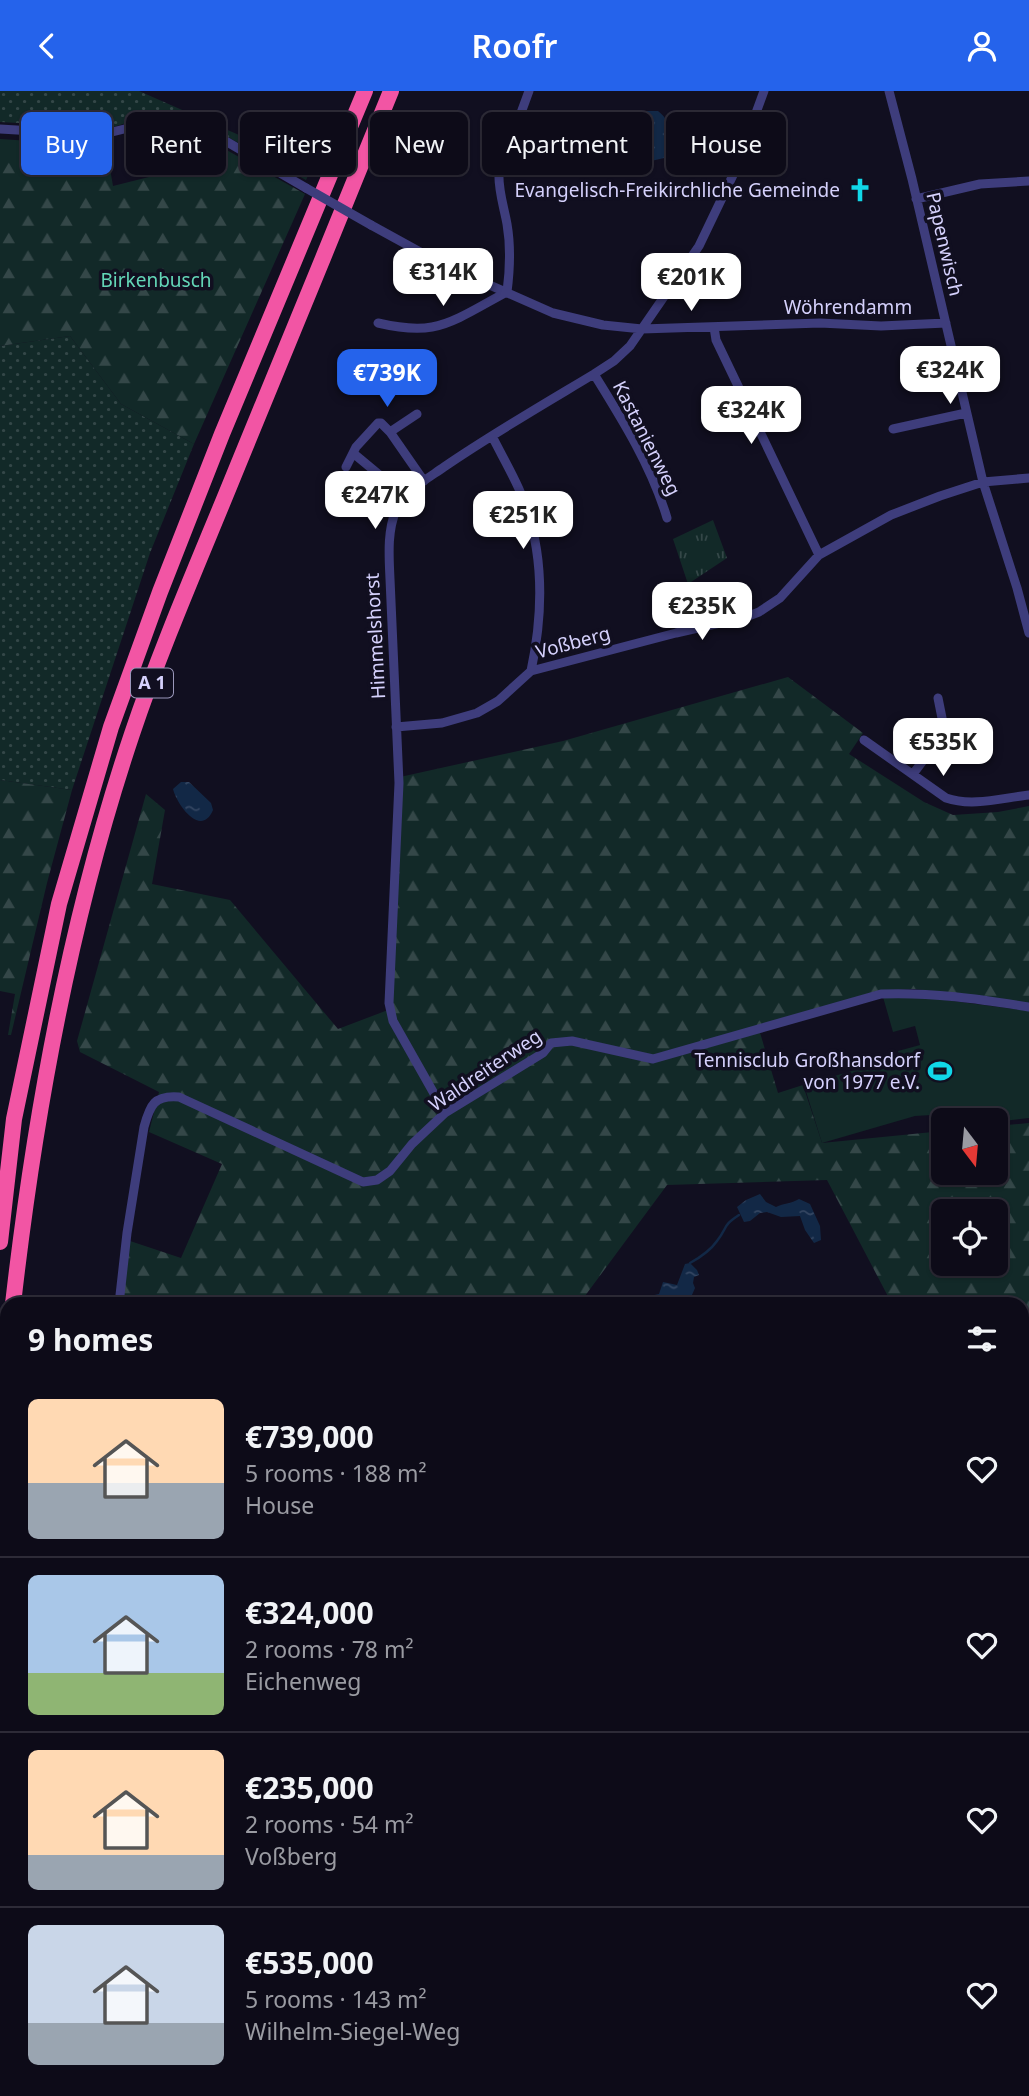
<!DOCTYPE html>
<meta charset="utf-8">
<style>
:root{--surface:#0d0b18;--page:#161421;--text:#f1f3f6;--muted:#9a9ba2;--line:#2d2b37;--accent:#2563eb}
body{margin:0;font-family:"Noto Sans",sans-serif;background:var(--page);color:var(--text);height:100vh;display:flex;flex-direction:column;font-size:26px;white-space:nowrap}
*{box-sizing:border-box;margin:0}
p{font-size:23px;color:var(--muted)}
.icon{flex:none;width:38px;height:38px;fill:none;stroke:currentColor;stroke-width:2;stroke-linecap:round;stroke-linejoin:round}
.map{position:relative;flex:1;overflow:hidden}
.side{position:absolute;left:0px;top:1206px;width:1029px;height:800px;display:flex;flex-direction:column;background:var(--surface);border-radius:21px 21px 0 0;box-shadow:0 2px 5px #0004,0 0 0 2px var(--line)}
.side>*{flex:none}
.top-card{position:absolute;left:21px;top:21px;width:987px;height:63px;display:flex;gap:14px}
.needle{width:46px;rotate:164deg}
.buttons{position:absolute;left:931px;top:1017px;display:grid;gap:14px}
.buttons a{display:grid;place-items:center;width:77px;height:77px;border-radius:10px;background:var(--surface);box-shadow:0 2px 5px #0004,0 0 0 2px var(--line);font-size:35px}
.price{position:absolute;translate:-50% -60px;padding:0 16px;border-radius:14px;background:#fff;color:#222;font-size:23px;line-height:46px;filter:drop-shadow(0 2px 4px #0008)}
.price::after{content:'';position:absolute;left:50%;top:42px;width:21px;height:16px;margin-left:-10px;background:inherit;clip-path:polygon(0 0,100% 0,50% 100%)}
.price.on{background:var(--accent);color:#fff}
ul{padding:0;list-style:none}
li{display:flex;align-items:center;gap:21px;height:175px;padding:0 28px}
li+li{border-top:2px solid var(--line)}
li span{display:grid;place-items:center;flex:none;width:196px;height:140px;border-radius:10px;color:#555}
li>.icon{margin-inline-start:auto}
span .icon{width:84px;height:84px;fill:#fffc;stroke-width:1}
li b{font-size:30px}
h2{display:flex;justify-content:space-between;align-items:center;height:84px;padding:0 28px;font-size:30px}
.chip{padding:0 24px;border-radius:10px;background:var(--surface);box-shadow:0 2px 5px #0004,0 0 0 2px var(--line);font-size:24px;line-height:63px}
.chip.on{background:var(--accent);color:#fff}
header{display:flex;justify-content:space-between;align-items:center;height:91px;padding:0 28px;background:var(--accent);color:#fff;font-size:32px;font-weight:600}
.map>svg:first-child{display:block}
</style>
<header><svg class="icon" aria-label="back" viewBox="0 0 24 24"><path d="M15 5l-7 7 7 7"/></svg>Roofr<svg class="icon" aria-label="person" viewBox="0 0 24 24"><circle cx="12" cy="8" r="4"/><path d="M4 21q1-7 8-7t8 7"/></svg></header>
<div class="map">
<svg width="1029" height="2005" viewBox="0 0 1029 2005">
<defs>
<pattern id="grass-dots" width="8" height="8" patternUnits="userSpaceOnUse" patternTransform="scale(1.75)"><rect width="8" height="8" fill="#122928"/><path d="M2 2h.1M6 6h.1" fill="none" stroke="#344748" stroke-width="1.8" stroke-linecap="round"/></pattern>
<pattern id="forest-firs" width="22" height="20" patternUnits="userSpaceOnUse" patternTransform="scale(1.75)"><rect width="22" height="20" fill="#122928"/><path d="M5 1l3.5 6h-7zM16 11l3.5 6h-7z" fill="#344748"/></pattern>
<pattern id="park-tufts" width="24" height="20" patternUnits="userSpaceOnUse" patternTransform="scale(1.75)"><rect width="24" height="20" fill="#122928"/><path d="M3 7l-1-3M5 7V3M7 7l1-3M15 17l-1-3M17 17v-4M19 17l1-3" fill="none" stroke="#344748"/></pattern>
<pattern id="water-ripples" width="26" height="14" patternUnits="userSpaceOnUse" patternTransform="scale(1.75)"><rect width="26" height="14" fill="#122846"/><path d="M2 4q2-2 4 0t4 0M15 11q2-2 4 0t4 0" fill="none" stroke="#344662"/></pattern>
</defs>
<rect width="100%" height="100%" fill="#110f20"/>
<!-- grass -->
<path fill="url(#grass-dots)" d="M0 0H139L312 76 306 89 186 23 165 20 110 37 0 31Z
M70 245 121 313 194 353 150 462 72 699 0 689V255Z"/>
<!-- forest -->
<path fill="url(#forest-firs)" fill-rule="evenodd" d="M189 38 305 103 194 353 121 313 70 245 0 255V48L106 55 113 95 165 82 169 55Z
M788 586 863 642 849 663 924 711 953 724 998 721 1029 715V913L977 905 914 898 877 900 758 935 778 1002 803 994 822 1052 943 1040V1082H996V1035L1029 1032V1245L1022 1325V1213H892L827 1089 667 1094 579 1213H116L127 1149 181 1167 222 1073 149 1041 159 1001 80 961 77 950 146 703 165 719 152 793 230 809 338 938 388 919 400 686 563 650ZM943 1120H996V1172H943Z
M0 689 72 699 47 792 11 944H8L15 903 0 900Z
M7 1393V1998L264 1999 257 2005H0V1453Z"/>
<!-- park -->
<path fill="url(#park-tufts)" d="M713 429 727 467 688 493 673 448Z
M264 1998H503V2005H257Z"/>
<!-- pitch -->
<path fill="#122928" d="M883 906H922L1029 920V1027L996 1031V1029H965L948 1023 915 1025 822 1052 804 994 899 966 898 960 920 954 915 935 893 941Z"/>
<!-- water -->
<path fill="url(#water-ripples)" d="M647 20H658C674 33 674 49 664 67L651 70 641 66 631 50 638 27Z
M181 691H189L211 712 213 719C201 747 177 714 173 698Z
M760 1103 766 1111 776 1116C784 1112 791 1113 799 1108L810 1113 820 1135 821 1149 814 1152 805 1139 800 1125 781 1126 767 1121 760 1122 750 1130 744 1131 737 1116 746 1109Z
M690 1172 697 1179 699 1184 694 1186 693 1192 695 1197 688 1213H646L650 1205 659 1203 663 1191 677 1194 685 1173Z"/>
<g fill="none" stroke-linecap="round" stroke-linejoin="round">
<!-- stream -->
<path stroke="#122846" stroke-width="2.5" d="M690 1172C701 1166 710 1160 717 1150 728 1136 722 1135 739 1124"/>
<!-- minor -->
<path stroke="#3e3d7c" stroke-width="9" d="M889 0 912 88 983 391 1017 497 1029 542
M0 38 100 44 177 25 186 27 306 97
M916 108 980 93 1029 90
M371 134 442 173 553 222 603 234 642 238 820 232 881 235 946 232
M378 232C395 236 416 239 432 236 456 232 485 212 507 201 510 178 511 156 507 133 504 116 498 99 499 82L529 0
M714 236 716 249 819 464
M594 283C622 328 652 376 667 427
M893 338 966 322
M390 341 417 323
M492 345C501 363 511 380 519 398 545 457 544 519 531 580
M353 362 406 406
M346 376 356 356 378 332H381L390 341 424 390
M396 636 442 632 477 622 498 610 531 580 676 542 746 526 759 521 780 507 819 464 891 424 940 405 983 391 1029 387
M864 649 946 707C972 716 1002 707 1029 704
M913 683 943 643 944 637 938 607
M445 1022 393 930 389 912 399 692 390 488C389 465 387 441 396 419 405 400 427 388 444 376 492 343 544 313 594 283L614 270 630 255 699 155 734 82 764 0
M119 1213 127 1142 144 1036C150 1014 154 1004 179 1006L363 1091 377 1089 390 1080 412 1053 445 1022 543 962 551 952 572 950 653 968 881 903C931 901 979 908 1029 916
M1022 1811 1029 1769
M580 1998 581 2005
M664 2005 665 1998
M748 2005 750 1998
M996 2005V1998"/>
<!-- secondary -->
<path stroke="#706ff4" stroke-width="12" d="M1022 1634 1029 1636"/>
<!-- motorway -->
<path stroke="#f255a4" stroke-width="16" d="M0 1151 14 1028 59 813 111 636 160 501 222 343 365 0
M13 1213C35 1020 70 827 132 643 163 551 202 463 238 374 290 249 340 125 391 0
M0 1321 7 1261"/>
<!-- rail -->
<path stroke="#11d7e8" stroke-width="2.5" stroke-dasharray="10 9" stroke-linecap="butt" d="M1022 1459 1029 1314"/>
<!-- minor-bridge -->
<path stroke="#3e3d7c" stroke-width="9" d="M306 97 371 134"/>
<!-- secondary-bridge -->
<path stroke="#706ff4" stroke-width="12" d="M0 1272 7 1273"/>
</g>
<!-- icons -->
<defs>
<g id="church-bare" transform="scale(1.89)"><path d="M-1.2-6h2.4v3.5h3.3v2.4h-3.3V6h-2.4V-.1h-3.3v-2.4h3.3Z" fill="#11d7e8" stroke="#110f20" stroke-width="2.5" paint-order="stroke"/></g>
<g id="stadium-bare" transform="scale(1.89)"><path d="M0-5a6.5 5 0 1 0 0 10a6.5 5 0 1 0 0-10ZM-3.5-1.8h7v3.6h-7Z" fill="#11d7e8" stroke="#110f20" stroke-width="2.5" paint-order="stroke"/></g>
</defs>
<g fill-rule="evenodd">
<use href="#church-bare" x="860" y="99"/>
<use href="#stadium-bare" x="940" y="980"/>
</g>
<g text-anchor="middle" stroke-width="7" stroke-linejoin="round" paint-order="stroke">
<!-- shield labels -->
<rect fill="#110f20" stroke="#9a97ba" stroke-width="2" x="131" y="577.5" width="42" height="29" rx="5"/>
<g font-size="18" font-weight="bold" fill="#d5d1fc">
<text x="152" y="598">A 1</text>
</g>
<!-- poi labels -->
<g font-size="19" fill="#d5d1fc" stroke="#110f20" text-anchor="end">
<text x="840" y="106">Evangelisch-Freikirchliche Gemeinde</text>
<text x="920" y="976">Tennisclub Großhansdorf<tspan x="920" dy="22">von 1977 e.V.</tspan></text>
</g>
<!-- street labels -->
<g font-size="19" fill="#d5d1fc" stroke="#110f20">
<text transform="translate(945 153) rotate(77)" y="7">Papenwisch</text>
<text x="848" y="223">Wöhrendamm</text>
<text transform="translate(647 347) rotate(63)" y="7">Kastanienweg</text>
<text transform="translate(375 545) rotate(-93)" y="7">Himmelshorst</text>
<text transform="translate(573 551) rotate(-15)" y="7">Voßberg</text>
<text transform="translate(485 979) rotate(-34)" y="7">Waldreiterweg</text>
</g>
<!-- park labels -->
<g font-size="19" fill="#63d6b7" stroke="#110f20">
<text x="156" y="196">Birkenbusch</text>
</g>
</g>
</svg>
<div class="buttons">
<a><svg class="needle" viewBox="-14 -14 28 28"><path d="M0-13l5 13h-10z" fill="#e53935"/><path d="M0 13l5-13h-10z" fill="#9a9ba2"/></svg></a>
<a><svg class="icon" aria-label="locate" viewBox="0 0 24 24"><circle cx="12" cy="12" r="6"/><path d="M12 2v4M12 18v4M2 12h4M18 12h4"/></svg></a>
</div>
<b class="price" style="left:443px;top:217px">€314K</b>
<b class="price" style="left:691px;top:222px">€201K</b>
<b class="price" style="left:950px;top:315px">€324K</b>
<b class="price on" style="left:387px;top:318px">€739K</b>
<b class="price" style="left:751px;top:355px">€324K</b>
<b class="price" style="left:375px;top:440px">€247K</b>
<b class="price" style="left:523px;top:460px">€251K</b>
<b class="price" style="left:702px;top:551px">€235K</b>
<b class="price" style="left:943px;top:687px">€535K</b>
<div class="top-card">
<a class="chip on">Buy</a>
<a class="chip">Rent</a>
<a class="chip">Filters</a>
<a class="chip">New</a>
<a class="chip">Apartment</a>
<a class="chip">House</a>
</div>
<section class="side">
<h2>9 homes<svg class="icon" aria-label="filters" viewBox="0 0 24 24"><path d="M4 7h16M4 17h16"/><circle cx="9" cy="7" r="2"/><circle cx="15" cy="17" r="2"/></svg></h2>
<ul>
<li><span style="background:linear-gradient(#ffd9b3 60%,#9aa5b1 0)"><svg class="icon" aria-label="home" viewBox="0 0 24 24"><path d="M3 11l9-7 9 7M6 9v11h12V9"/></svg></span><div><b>€739,000</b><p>5 rooms · 188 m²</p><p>House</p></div><svg class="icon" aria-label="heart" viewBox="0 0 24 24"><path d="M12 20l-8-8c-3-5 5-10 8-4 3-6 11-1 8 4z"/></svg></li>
<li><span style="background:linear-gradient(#a9c7e8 70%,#8fb573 0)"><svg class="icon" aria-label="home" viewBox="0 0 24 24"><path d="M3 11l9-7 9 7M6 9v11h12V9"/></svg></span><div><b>€324,000</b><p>2 rooms · 78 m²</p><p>Eichenweg</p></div><svg class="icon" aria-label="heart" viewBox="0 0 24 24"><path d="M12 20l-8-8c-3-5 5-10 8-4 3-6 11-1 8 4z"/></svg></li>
<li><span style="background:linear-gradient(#ffd9b3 75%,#9aa5b1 0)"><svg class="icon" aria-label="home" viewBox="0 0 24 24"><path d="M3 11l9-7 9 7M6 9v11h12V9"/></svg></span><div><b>€235,000</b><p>2 rooms · 54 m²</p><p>Voßberg</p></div><svg class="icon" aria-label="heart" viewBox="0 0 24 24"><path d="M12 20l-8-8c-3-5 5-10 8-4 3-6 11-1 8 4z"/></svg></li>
<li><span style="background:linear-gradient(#c9d6e8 70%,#9aa5b1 0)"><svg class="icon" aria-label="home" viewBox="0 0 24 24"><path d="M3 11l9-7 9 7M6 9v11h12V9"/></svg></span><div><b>€535,000</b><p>5 rooms · 143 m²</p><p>Wilhelm-Siegel-Weg</p></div><svg class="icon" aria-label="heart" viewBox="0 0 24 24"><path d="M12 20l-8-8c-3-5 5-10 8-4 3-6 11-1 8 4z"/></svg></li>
</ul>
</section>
</div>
